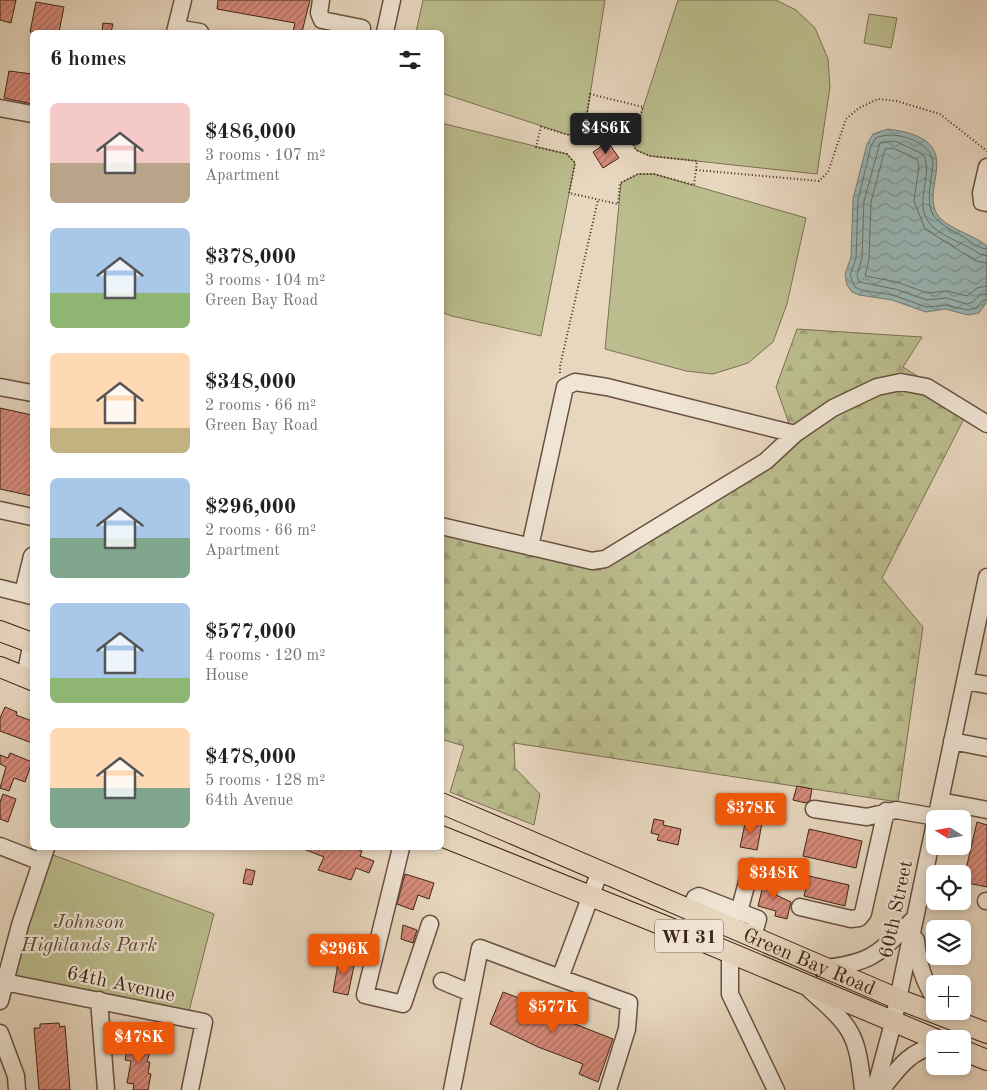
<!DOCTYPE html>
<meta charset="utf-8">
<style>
:root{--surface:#fff;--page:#f2f2f2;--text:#222;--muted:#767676;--accent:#ea580c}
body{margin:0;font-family:"Old Standard TT",serif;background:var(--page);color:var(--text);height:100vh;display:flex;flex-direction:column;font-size:19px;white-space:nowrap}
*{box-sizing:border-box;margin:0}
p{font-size:16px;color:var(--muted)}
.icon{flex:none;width:28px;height:28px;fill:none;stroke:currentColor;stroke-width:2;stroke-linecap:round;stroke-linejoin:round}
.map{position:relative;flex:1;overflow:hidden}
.panel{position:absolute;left:30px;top:30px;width:414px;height:820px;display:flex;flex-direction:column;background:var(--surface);border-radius:8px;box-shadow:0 2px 8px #0003}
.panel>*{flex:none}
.needle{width:32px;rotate:281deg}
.buttons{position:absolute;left:926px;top:810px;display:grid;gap:10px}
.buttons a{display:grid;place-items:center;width:45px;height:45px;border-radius:8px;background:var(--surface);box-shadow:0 2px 8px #0003;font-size:25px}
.price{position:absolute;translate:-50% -42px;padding:0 11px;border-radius:5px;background:var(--accent);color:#fff;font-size:16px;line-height:32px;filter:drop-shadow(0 1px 2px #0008)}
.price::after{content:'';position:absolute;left:50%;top:30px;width:15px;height:11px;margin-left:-8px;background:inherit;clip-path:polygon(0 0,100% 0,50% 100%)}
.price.active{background:#222;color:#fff}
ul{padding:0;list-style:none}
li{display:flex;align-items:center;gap:15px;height:125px;padding:0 20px}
li span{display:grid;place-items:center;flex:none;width:140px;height:100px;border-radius:8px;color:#555}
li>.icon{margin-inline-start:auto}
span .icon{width:60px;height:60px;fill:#fffc;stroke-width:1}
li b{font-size:21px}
h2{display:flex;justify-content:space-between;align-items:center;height:60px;padding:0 20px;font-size:21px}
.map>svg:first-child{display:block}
</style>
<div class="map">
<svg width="987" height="1090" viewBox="0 0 987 1090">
<defs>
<pattern id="forest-firs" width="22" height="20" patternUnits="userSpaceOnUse" patternTransform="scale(1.25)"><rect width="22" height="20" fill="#bbbd8e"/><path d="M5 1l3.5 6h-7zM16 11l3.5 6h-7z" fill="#a2a27a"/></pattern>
<pattern id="water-waves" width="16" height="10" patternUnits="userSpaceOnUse" patternTransform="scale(1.25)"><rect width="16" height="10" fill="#99b8b9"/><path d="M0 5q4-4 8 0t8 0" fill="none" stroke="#7e9595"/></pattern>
<pattern id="building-hatch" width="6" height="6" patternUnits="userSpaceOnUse" patternTransform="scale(1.25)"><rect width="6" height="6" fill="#d88b7b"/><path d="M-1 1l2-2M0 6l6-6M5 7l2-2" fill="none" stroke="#b07164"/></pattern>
</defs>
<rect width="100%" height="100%" fill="#e8d7bf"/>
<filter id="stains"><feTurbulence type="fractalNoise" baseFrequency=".004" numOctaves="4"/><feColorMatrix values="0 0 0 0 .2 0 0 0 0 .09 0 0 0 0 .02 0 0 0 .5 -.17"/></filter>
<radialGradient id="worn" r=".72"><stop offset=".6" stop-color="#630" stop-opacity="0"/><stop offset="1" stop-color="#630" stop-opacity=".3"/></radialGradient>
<!-- forest -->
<path fill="url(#forest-firs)" stroke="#7c7052" d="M797 329 922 337 903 367 969 409 882 578 923 627 898 802 514 743 515 768 540 794 534 825 450 792 464 746 441 739V526L592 561 766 461 792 432 776 387Z"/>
<!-- green -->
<path fill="#bbbd8e" stroke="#7c7052" d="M423 0H605L585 127 569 135 441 93V32H416Z
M678 0H776L796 10 815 28 828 59 830 87 817 174 650 156 636 150 632 142Z
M869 14 897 18 891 48 864 43Z
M441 123 567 154 575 163 541 336 452 316 441 312Z
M638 174H654L806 218 787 304 773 342 748 363 713 374 686 371 605 349 621 183Z
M53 855 214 914 188 1015 10 978 23 923Z"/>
<!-- water -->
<path fill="url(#water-waves)" stroke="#747d77" d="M888 129C975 140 913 191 941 219 952 230 974 235 987 246L986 303 979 313 968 315 945 309 926 312 892 300 859 295 852 292 847 285 845 274 851 257 853 199 867 144 873 134Z"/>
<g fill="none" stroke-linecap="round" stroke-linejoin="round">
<!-- shore -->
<path stroke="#6b6e67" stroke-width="1" d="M987 249C978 249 968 239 960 235 928 217 927 213 931 177 932 171 934 164 932 158 926 139 892 130 876 138L871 146 858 200 856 258 850 275 855 287 861 290 893 295 926 307 946 305 968 310 976 308 982 301 987 300
M987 256 980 254C966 244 947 239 933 227 910 206 935 176 923 154L895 141 880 143 864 201 862 258 857 275 859 282 895 289 927 300 946 298 967 304 973 302 980 295 987 294
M987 263 976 261 925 229 914 201 919 166 917 159 893 148 885 149 871 202 869 259 865 276 897 282 927 293 947 291 967 296 977 288 987 286"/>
</g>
<!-- building -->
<path fill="url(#building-hatch)" stroke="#3d2415" d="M0 0H16L11 23 0 20Z
M218 0H310L302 32H293L295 23 217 9Z
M36 2 64 7 59 32H30Z
M103 23 113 24 111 32H102Z
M9 71 32 74V104L4 98Z
M608 142 619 158 603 168 593 152Z
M0 408 32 415V496L0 489Z
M5 707 17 712 16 715 32 721V743L0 731V718Z
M10 753 32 762 25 782 14 778 9 791 0 788 6 767 0 764V755L8 758Z
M797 786 812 789 810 800 806 803 793 800Z
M3 794 16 799 8 822 0 819V802Z
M654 819 664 821 663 825 681 829 678 845 657 840 659 835 651 833Z
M746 819 762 823 757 850 740 847Z
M977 822 987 825V887L963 882Z
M809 829 862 841 856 868 803 856Z
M301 848H353L362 851 360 856 374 861 369 873 356 868 351 880 318 870 324 857Z
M246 869 255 871 252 885 243 883Z
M405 874 434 883 429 899 418 895 413 910 397 904Z
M809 876 849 885 845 906 804 896Z
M765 878 776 881 774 890H777L776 895 791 902 787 919 775 916 776 911 758 906Z
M403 925 417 930 413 943 401 939Z
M339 958 355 961 348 995 333 992Z
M503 992 553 1011 552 1015 613 1039 598 1082 579 1074 583 1064 538 1047 490 1024Z
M59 1023 60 1027 65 1026 70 1090H39L34 1028H40V1024Z
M130 1036 148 1040 146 1050 150 1051 147 1062H150L148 1073 151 1074 148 1090H133L134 1084 127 1083 131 1061 125 1060Z"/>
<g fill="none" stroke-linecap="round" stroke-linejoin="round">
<!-- minor casing -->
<g stroke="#685140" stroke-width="19">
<path id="minor" d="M321 0 319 13 322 20 362 28
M176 28 200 32
M175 32 183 0
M385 32 392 0
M0 108 32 114
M987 167 981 193 982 202 987 203
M0 387 32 393
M0 510 32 517
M441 526 592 561 605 559 766 461 795 434 833 408 877 387 901 382 927 387 987 424
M530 547 565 387 575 382 607 387 795 434
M0 588 32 596
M23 593 32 556
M25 677 32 641
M965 681 987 685
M952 741 987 748
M940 801 987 810
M814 809 867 817 896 810 936 817
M936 819 987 577
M0 846 41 862
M401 848 365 995 403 1004 430 924
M986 901H987
M800 907 851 919 859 918 863 913 886 811
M690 910 695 898 699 896 758 919 753 937
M739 912 751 867
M916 940C918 963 923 980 935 999
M730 953V994L776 1090
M826 968C876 962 880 951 915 918
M560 978 629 1003 627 1029 608 1090
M0 981 204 1022 190 1090
M442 981 471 993
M810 990C853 1028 857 1033 863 1090
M99 1000 106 1090
M0 1001 20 925 46 848
M0 1033 16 1076 17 1090
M452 1090 480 948 560 978 600 871
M875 1090 893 1023 935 823
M881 1090C897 1070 909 1051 935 1046"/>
</g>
<!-- major casing -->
<g stroke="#3d2415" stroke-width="22">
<g id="major">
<path d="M0 631 32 643"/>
<path d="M0 667 32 680"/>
<path id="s1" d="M441 803 898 999 987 1033"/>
<path d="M441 836 690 936 935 1039"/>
<path d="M962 1050 987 1060"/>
</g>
</g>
<!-- path -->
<path stroke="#3d2415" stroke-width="2" stroke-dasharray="1 2.5" stroke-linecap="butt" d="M590 94 643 107 632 142 636 150 650 156 697 161 694 185 654 174H638L620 183 618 204 569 193 575 163 567 154 536 147 541 127 569 135 585 127Z
M696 170 819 181 828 172 846 119 859 108 878 99 896 101 940 114 987 151
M560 373V366L598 200"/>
<!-- minor -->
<use href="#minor" stroke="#f0e5d5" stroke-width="16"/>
<!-- major -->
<use href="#major" stroke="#e8d7bf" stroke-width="20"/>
</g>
<g text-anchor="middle" stroke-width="4.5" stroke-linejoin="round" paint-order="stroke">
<!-- shield labels -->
<rect fill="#f0e5d5" stroke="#735e4f" stroke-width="1" x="655" y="919.5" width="68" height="33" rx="4"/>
<g font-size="19" font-weight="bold" fill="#3d2415">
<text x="689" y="943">WI 31</text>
</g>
<!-- street labels -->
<g font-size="20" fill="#3d2415" stroke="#f0e5d5">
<text transform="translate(895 909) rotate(-78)" y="7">60th Street</text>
<text dy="7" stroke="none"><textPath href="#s1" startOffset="401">Green Bay Road</textPath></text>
<text transform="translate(121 983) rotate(12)" y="7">64th Avenue</text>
</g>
<!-- park labels -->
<g font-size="20" font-style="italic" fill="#5c4a33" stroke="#f0e5d5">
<text x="89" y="928">Johnson<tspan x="89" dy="23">Highlands Park</tspan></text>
</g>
</g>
<rect width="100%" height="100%" filter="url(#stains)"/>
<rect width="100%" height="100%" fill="url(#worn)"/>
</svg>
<div class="buttons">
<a><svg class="needle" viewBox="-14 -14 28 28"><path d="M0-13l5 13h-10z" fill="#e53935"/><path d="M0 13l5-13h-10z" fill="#767676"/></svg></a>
<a><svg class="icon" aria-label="locate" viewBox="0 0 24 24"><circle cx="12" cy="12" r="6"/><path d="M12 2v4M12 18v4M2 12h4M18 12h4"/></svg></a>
<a><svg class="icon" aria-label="layers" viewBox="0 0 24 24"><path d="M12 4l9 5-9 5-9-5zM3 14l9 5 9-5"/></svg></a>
<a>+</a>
<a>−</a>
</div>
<b class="price active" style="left:606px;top:155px">$486K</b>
<b class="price" style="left:751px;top:835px">$378K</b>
<b class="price" style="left:774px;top:900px">$348K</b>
<b class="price" style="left:344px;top:976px">$296K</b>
<b class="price" style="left:553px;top:1034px">$577K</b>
<b class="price" style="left:139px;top:1064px">$478K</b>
<section class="panel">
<h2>6 homes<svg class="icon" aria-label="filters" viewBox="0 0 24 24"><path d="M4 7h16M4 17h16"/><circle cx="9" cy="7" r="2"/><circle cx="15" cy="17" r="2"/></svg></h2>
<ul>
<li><span style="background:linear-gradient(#f6c9c9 60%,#b9a48a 0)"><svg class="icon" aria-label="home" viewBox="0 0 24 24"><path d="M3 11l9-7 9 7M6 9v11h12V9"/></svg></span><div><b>$486,000</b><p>3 rooms · 107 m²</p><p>Apartment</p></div></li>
<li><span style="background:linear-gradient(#a9c7e8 65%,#8fb573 0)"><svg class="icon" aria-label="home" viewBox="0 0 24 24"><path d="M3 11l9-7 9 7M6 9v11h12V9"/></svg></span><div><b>$378,000</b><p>3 rooms · 104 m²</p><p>Green Bay Road</p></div></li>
<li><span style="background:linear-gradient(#ffd9b3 75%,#c2b280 0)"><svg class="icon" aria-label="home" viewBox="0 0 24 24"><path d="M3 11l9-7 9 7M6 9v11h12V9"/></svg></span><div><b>$348,000</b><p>2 rooms · 66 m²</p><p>Green Bay Road</p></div></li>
<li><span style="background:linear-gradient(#a9c7e8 60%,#7fa58c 0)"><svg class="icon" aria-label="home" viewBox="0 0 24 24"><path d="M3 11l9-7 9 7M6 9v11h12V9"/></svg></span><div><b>$296,000</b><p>2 rooms · 66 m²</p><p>Apartment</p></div></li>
<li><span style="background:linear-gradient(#a9c7e8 75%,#8fb573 0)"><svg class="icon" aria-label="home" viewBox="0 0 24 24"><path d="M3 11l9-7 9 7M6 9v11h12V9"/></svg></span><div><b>$577,000</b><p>4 rooms · 120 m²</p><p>House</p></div></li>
<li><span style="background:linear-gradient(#ffd9b3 60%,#7fa58c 0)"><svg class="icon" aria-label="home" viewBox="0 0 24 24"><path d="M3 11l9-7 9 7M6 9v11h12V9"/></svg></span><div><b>$478,000</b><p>5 rooms · 128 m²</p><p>64th Avenue</p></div></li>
</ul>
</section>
</div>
